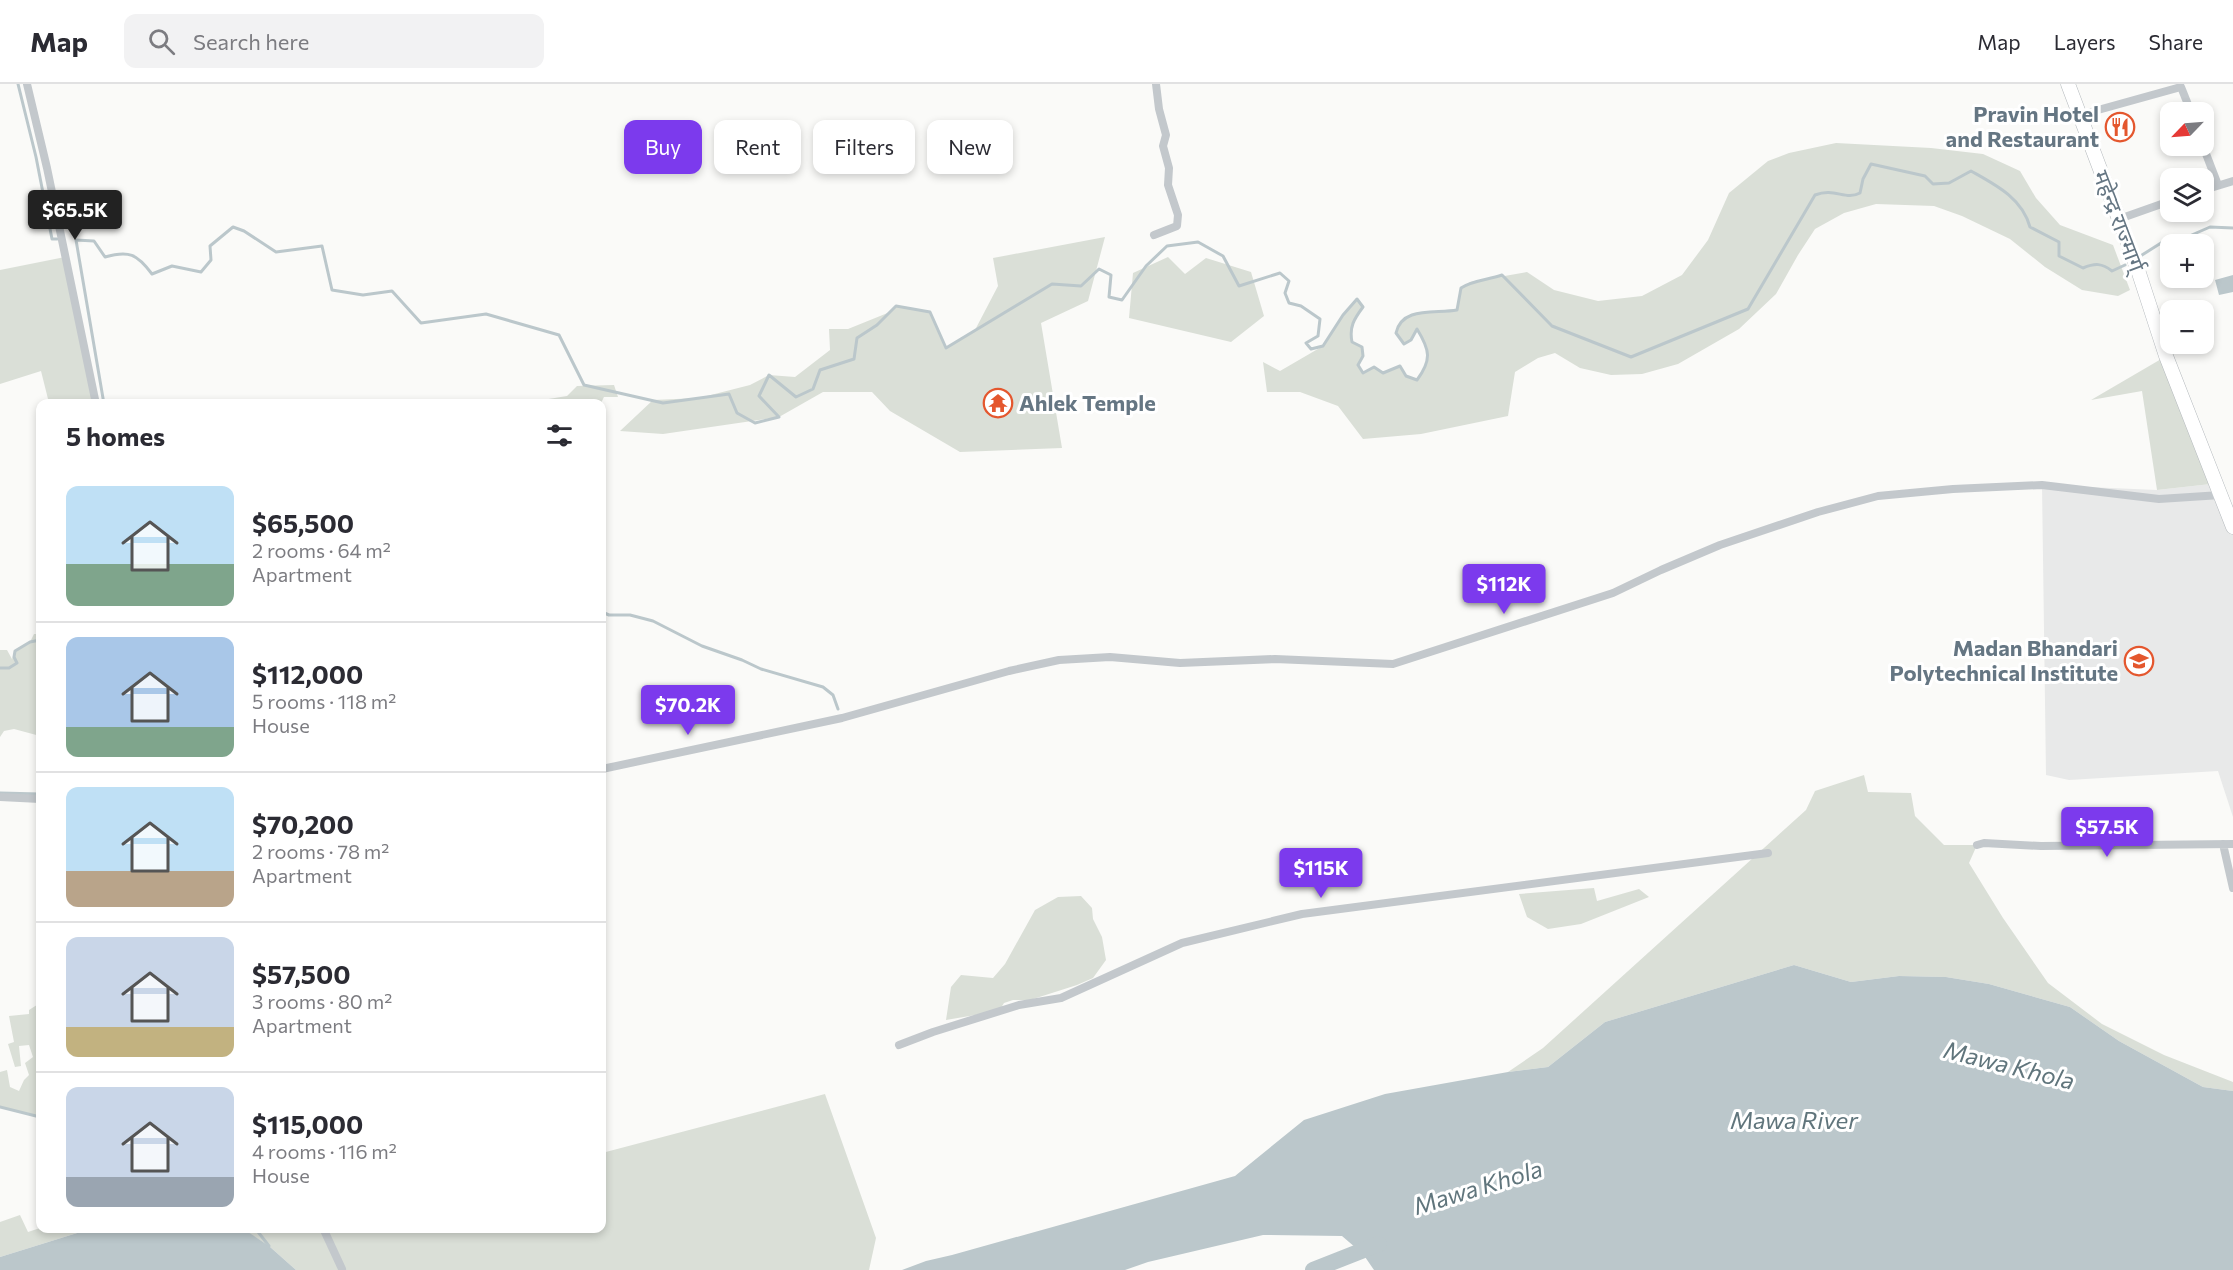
<!DOCTYPE html>
<meta charset="utf-8">
<style>
:root{--surface:#fff;--page:#f2f2f3;--text:#2b2b33;--muted:#7c7c81;--line:#e1e1e2;--accent:#7c3aed}
body{margin:0;font-family:Commissioner,"Noto Sans Devanagari",sans-serif;background:var(--page);color:var(--text);height:100vh;display:flex;flex-direction:column;font-size:22px;white-space:nowrap}
*{box-sizing:border-box;margin:0}
p{font-size:20px;color:var(--muted)}
.icon{flex:none;width:33px;height:33px;fill:none;stroke:currentColor;stroke-width:2;stroke-linecap:round;stroke-linejoin:round}
.map{position:relative;flex:1;overflow:hidden}
.drawer{position:absolute;left:36px;top:315px;width:570px;height:834px;display:flex;flex-direction:column;background:var(--surface);border-radius:12px;box-shadow:0 3px 9px #0003}
.drawer>*{flex:none}
.top-card{position:absolute;left:624px;top:36px;width:570px;height:54px;display:flex;gap:12px}
.needle{width:39px;rotate:245deg}
.tools{position:absolute;left:2160px;top:18px;display:grid;gap:12px}
.tools a{display:grid;place-items:center;width:54px;height:54px;border-radius:12px;background:var(--surface);box-shadow:0 3px 9px #0003;font-size:30px}
.price{position:absolute;translate:-50% -51px;padding:0 14px;border-radius:6px;background:var(--accent);color:#fff;font-size:20px;line-height:39px;filter:drop-shadow(0 2px 3px #0008)}
.price::after{content:'';position:absolute;left:50%;top:36px;width:18px;height:14px;margin-left:-9px;background:inherit;clip-path:polygon(0 0,100% 0,50% 100%)}
.price.current{background:#222;color:#fff}
ul{padding:0;list-style:none}
li{display:flex;align-items:center;gap:18px;height:150px;padding:0 30px}
li+li{border-top:2px solid var(--line)}
li span{display:grid;place-items:center;flex:none;width:168px;height:120px;border-radius:12px;color:#555}
li>.icon{margin-inline-start:auto}
span .icon{width:72px;height:72px;fill:#fffc;stroke-width:1}
li b{font-size:26px}
h2{display:flex;justify-content:space-between;align-items:center;height:72px;padding:0 30px;font-size:26px}
.chip{padding:0 21px;border-radius:12px;background:var(--surface);box-shadow:0 3px 9px #0003;font-size:21px;line-height:54px}
.chip.current{background:var(--accent);color:#fff}
header{display:flex;align-items:center;gap:36px;box-sizing:border-box;height:84px;padding:0 30px;background:var(--surface);border-bottom:2px solid var(--line)}
header strong{font-size:28px}
nav{display:flex;gap:33px;margin-inline-start:auto;font-size:21px}
.search{width:420px;height:54px;background:var(--page);display:flex;align-items:center;gap:15px;box-sizing:border-box;padding:0 21px;border-radius:12px;color:var(--muted);font-size:22px}
.map>svg:first-child{display:block}
</style>
<header>
<strong>Map</strong>
<div class="search"><svg class="icon" aria-label="search" viewBox="0 0 24 24"><circle cx="10" cy="10" r="6"/><path d="M15 15l6 6"/></svg>Search here</div>
<nav><a>Map</a><a>Layers</a><a>Share</a></nav>
</header>
<div class="map">
<svg width="2233" height="1186" viewBox="0 0 2233 1186">
<rect width="100%" height="100%" fill="#fafaf8"/>
<!-- built -->
<path fill="#e8e9e9" d="M2220 399 2233 435V733L2218 687 2069 696 2046 691 2042 401 2157 406Z"/>
<!-- green -->
<path fill="#dadfd7" d="M1836 59 1931 64 1983 70 2020 87 2036 114 2060 141 2113 161 2130 206 2118 212 2082 206 2045 183 2010 155 1962 132 1934 122 1876 120 1844 129 1815 145 1798 171 1776 210 1739 245 1678 280 1642 290 1611 291 1580 284 1555 269 1538 274 1515 288 1508 332 1421 350 1363 355 1338 322 1300 308H1267L1263 278 1280 287 1323 262 1343 231 1357 215 1363 223C1354 235 1349 244 1352 258L1362 263 1363 272 1358 281 1363 289 1374 283 1383 289 1400 282 1406 292 1417 296C1431 278 1430 264 1417 246L1411 256 1404 260 1396 249C1402 222 1434 230 1457 226L1461 204 1470 198 1527 188 1554 206 1598 217 1642 212 1682 191 1708 156 1729 109 1768 77 1789 69Z
M1105 153 1088 217 1041 239 1062 364 960 368 890 327 872 308H823L779 333 663 350 620 347 653 316 699 314 750 301 769 291 795 293 830 266 829 245H848L890 228 896 222 930 228 946 264 975 246 998 202 993 174Z
M65 173 96 319H49L41 287 0 300V186Z
M1168 173 1185 190 1206 174 1251 188 1264 232 1231 258 1129 234 1133 189Z
M2168 271 2220 399 2157 406 2142 307 2091 316Z
M614 301 618 313H604L601 319H524L567 312 577 302Z
M34 550H40V652L14 645 4 647 0 653V566H7L12 575 15 567 30 558Z
M1864 691 1868 708 1911 709 1915 732 1944 761H1977L1969 779 2003 834 2048 899 2102 940 2164 971 2233 998V1007L2203 1003 2119 957 2070 923 1989 900 1946 893 1899 892 1851 898 1794 881 1605 938 1548 983 1508 988 1543 964 1806 726 1815 707Z
M1594 804 1597 817 1639 805 1649 813 1581 840 1548 845 1527 833 1519 810Z
M1081 812 1092 824 1093 835 1102 853 1106 876 1093 894 1077 901 1030 916H1013L1004 919 999 927 946 936 951 903 961 891 993 894 1005 880 1035 826 1058 813Z
M40 913V1040L39 1033 0 1023V988L7 986 10 1003 19 1007 24 996 29 991 25 979 33 973 29 961 19 962 21 982 15 983 8 960 14 958 9 932 29 930V926L40 919Z
M825 1010 876 1154 869 1186H296L269 1162 242 1145 602 1144V1069Z
M20 1131 28 1148 40 1144 90 1145 0 1173V1138Z"/>
<!-- water -->
<path fill="#bbc7cb" d="M2233 191V208L2219 211 2215 196Z
M1794 881 1851 898 1899 892 1946 893 1989 900 2070 923 2119 957 2203 1003 2233 1007V1186H1374L1363 1170 1342 1152 1263 1151 1148 1178 1125 1186H902L926 1177 952 1171 1235 1092 1304 1036 1385 1010 1508 988 1548 983 1605 938Z
M242 1144 269 1162 296 1186H0V1173L90 1145Z"/>
<g fill="none" stroke-linecap="round" stroke-linejoin="round">
<!-- stream -->
<path stroke="#bbc7cb" stroke-width="3" d="M18 0 36 73 52 155H57
M2142 171 2161 159 2178 157 2210 143 2233 144
M104 320 76 156 94 157 105 173C129 166 137 170 152 190L172 182 201 188 211 176 210 162 233 143 244 147 276 168 322 162 332 206 363 211 392 207 421 239 486 230 559 251 584 301 663 319 729 310 737 329 755 339 779 333 759 312 769 291 796 313 813 305 820 286 854 275 857 254 877 241 896 222 930 228 946 264 1052 200 1081 202 1099 185 1111 191 1109 213 1122 216 1146 182 1167 162 1198 158 1223 172 1239 202 1280 189 1289 197 1285 209 1289 219 1301 222 1320 235 1318 252 1306 259 1311 265 1323 262 1343 231 1357 215 1363 223C1354 235 1349 243 1352 258L1362 263 1363 272 1358 281 1363 289 1374 283 1383 289 1400 282 1406 292 1417 296C1432 276 1430 266 1417 245L1411 256 1404 260 1396 249C1402 222 1435 230 1457 226L1461 204C1473 196 1488 196 1502 191L1552 242 1631 273 1748 225 1815 111C1835 103 1845 117 1860 109L1863 95 1871 80 1925 92 1933 100 1949 99 1971 87C1996 101 2022 114 2030 143L2059 158V172L2083 184C2095 179 2102 179 2112 187L2125 181
M602 528 609 531H630L653 537 702 562 742 576 761 585 823 603 833 611 838 625
M0 584H9L17 579 14 573 15 567 30 558 40 556
M0 709 40 710
M0 1023 40 1033V1040
M255 1144 269 1162"/>
<!-- river -->
<path stroke="#bbc7cb" stroke-width="16" d="M1313 1186 1379 1160"/>
<!-- highway casing -->
<g stroke="#b4b9bd" stroke-width="15">
<path id="highway" d="M2068 0 2137 183 2166 272 2233 443"/>
</g>
<!-- street -->
<path stroke="#c3c8cc" stroke-width="8" d="M27 0 47 84 96 320
M2080 31 2181 3 2191 28
M2203 62 2218 101
M2204 106 2233 97
M2119 135 2170 117
M1154 151 1177 142 1178 131 1168 101 1169 84 1163 62 1166 51 1159 25 1156 0
M602 685 842 634 1009 587 1059 576 1110 573 1180 579 1275 575 1393 580 1613 509 1661 486 1720 461 1818 428 1878 412 1953 405 2042 401 2159 415 2221 411
M0 713 40 715
M2223 760 2233 804
M1977 761 1984 759 2041 762 2233 760
M899 961 933 948 1019 921 1061 914 1182 859 1302 830 1768 769
M323 1144 342 1185"/>
<!-- highway -->
<use href="#highway" stroke="#fff" stroke-width="14"/>
</g>
<!-- icons -->
<defs>
<g id="restaurant-ring" transform="scale(1.5)"><circle r="9.5" fill="#fff" stroke="#e4572e" stroke-width="1.5"/><path d="M-5-6h1v4h1v-4h1v4h1v-4h1v5L-1.5 .5V6h-2V.5L-5-1ZM5-6V6H3V1.5H1.5Q1.5-4 5-6Z" fill="#e4572e"/></g>
<g id="temple-ring" transform="scale(1.5)"><circle r="9.5" fill="#fff" stroke="#e4572e" stroke-width="1.5"/><path d="M0-6L5-2H3V0L6.5 2.5H4V6H1.5V3h-3V6H-4V2.5H-6.5L-3 0V-2H-5Z" fill="#e4572e"/></g>
<g id="university-ring" transform="scale(1.5)"><circle r="9.5" fill="#fff" stroke="#e4572e" stroke-width="1.5"/><path d="M0-5L7-2L0 1L-7-2ZM-4 1L0 2.5L4 1V4Q0 6-4 4Z" fill="#e4572e"/></g>
</defs>
<g fill-rule="evenodd">
<use href="#restaurant-ring" x="2120" y="43"/>
<use href="#temple-ring" x="998" y="319"/>
<use href="#university-ring" x="2139" y="577"/>
</g>
<g text-anchor="middle" stroke-width="6" stroke-linejoin="round" paint-order="stroke">
<!-- poi labels -->
<g font-size="22" font-weight="bold" fill="#657683" stroke="#fff" text-anchor="end">
<text x="2099" y="38">Pravin Hotel<tspan x="2099" dy="25">and Restaurant</tspan></text>
<text x="1019" y="327" text-anchor="start">Ahlek Temple</text>
<text x="2118" y="572">Madan Bhandari<tspan x="2118" dy="25">Polytechnical Institute</tspan></text>
</g>
<!-- street labels -->
<g font-size="22" fill="#657683" stroke="#fff">
<text transform="translate(2119 137) rotate(69)" y="8">महेन्द्र राज्मार्ग्</text>
</g>
<!-- water labels -->
<g font-size="24" font-style="italic" fill="#60757c" stroke="#fff">
<text transform="translate(2009 982) rotate(14)" y="8">Mawa Khola</text>
<text x="1794" y="1045">Mawa River</text>
<text transform="translate(1478 1104) rotate(-17)" y="8">Mawa Khola</text>
</g>
</g>
</svg>
<div class="tools">
<a><svg class="needle" viewBox="-14 -14 28 28"><path d="M0-13l5 13h-10z" fill="#e53935"/><path d="M0 13l5-13h-10z" fill="#7c7c81"/></svg></a>
<a><svg class="icon" aria-label="layers" viewBox="0 0 24 24"><path d="M12 4l9 5-9 5-9-5zM3 14l9 5 9-5"/></svg></a>
<a>+</a>
<a>−</a>
</div>
<b class="price current" style="left:75px;top:157px">$65.5K</b>
<b class="price" style="left:1504px;top:531px">$112K</b>
<b class="price" style="left:688px;top:652px">$70.2K</b>
<b class="price" style="left:2107px;top:774px">$57.5K</b>
<b class="price" style="left:1321px;top:815px">$115K</b>
<div class="top-card">
<a class="chip current">Buy</a>
<a class="chip">Rent</a>
<a class="chip">Filters</a>
<a class="chip">New</a>
</div>
<section class="drawer">
<h2>5 homes<svg class="icon" aria-label="filters" viewBox="0 0 24 24"><path d="M4 7h16M4 17h16"/><circle cx="9" cy="7" r="2"/><circle cx="15" cy="17" r="2"/></svg></h2>
<ul>
<li><span style="background:linear-gradient(#bfe0f5 65%,#7fa58c 0)"><svg class="icon" aria-label="home" viewBox="0 0 24 24"><path d="M3 11l9-7 9 7M6 9v11h12V9"/></svg></span><div><b>$65,500</b><p>2 rooms · 64 m²</p><p>Apartment</p></div></li>
<li><span style="background:linear-gradient(#a9c7e8 75%,#7fa58c 0)"><svg class="icon" aria-label="home" viewBox="0 0 24 24"><path d="M3 11l9-7 9 7M6 9v11h12V9"/></svg></span><div><b>$112,000</b><p>5 rooms · 118 m²</p><p>House</p></div></li>
<li><span style="background:linear-gradient(#bfe0f5 70%,#b9a48a 0)"><svg class="icon" aria-label="home" viewBox="0 0 24 24"><path d="M3 11l9-7 9 7M6 9v11h12V9"/></svg></span><div><b>$70,200</b><p>2 rooms · 78 m²</p><p>Apartment</p></div></li>
<li><span style="background:linear-gradient(#c9d6e8 75%,#c2b280 0)"><svg class="icon" aria-label="home" viewBox="0 0 24 24"><path d="M3 11l9-7 9 7M6 9v11h12V9"/></svg></span><div><b>$57,500</b><p>3 rooms · 80 m²</p><p>Apartment</p></div></li>
<li><span style="background:linear-gradient(#c9d6e8 75%,#9aa5b1 0)"><svg class="icon" aria-label="home" viewBox="0 0 24 24"><path d="M3 11l9-7 9 7M6 9v11h12V9"/></svg></span><div><b>$115,000</b><p>4 rooms · 116 m²</p><p>House</p></div></li>
</ul>
</section>
</div>
